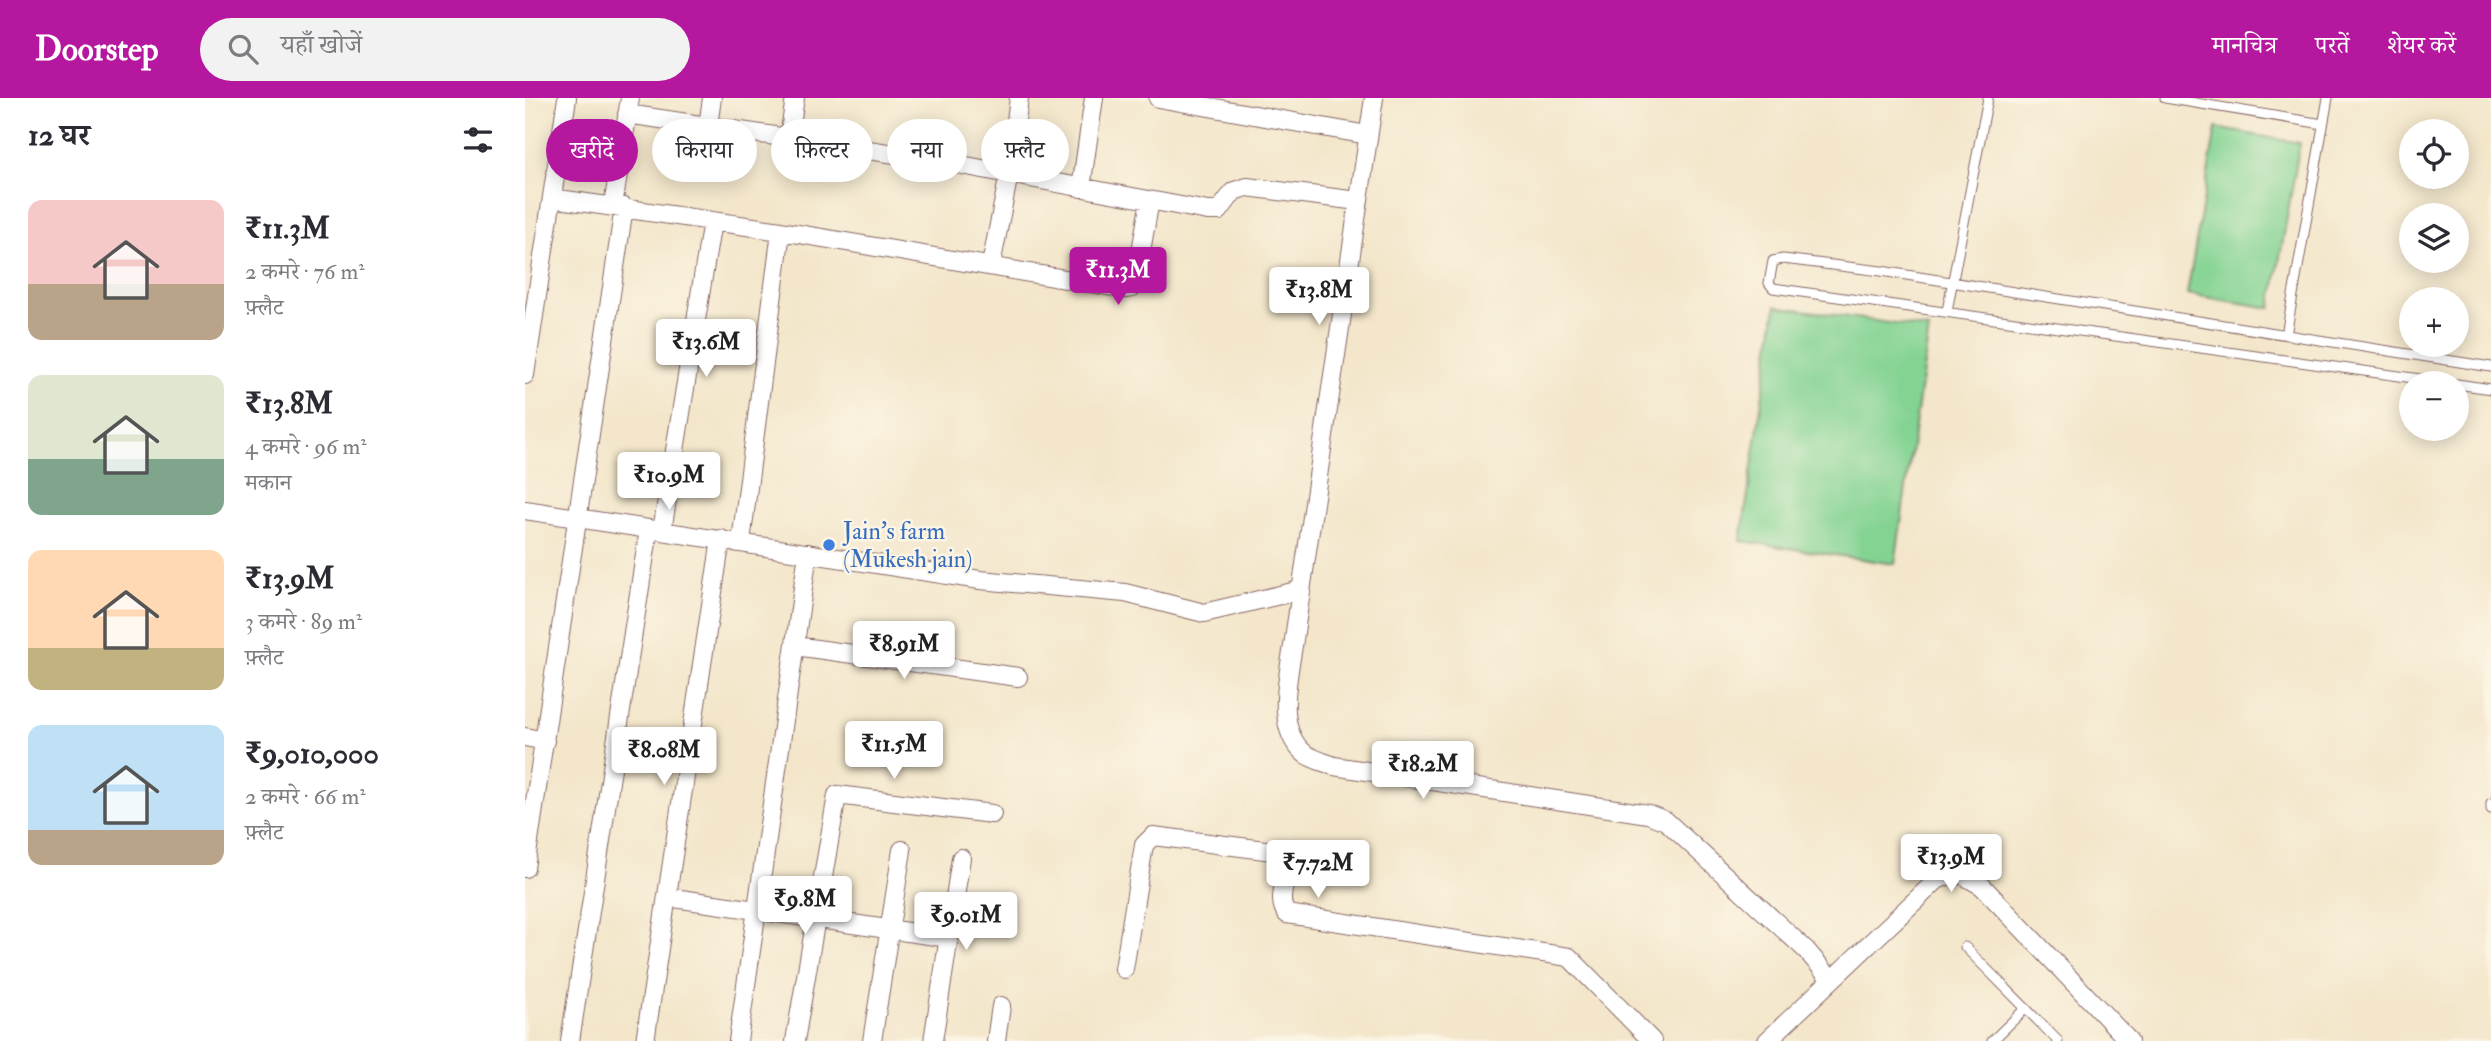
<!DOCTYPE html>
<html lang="hi">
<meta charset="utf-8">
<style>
:root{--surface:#fff;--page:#f2f2f3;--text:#2b2b33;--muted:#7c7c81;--accent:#b5179e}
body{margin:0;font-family:"IM FELL Double Pica","Noto Serif Devanagari",serif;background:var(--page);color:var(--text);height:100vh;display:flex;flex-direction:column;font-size:26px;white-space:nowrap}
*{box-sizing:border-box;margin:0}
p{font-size:23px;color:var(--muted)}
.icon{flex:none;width:38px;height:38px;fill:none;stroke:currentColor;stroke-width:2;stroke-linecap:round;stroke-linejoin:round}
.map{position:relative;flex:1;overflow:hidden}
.drawer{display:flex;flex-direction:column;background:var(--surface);width:525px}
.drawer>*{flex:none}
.top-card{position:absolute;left:21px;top:21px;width:665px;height:63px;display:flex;gap:14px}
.tools{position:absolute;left:1874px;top:21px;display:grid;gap:14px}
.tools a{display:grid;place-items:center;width:70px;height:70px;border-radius:50%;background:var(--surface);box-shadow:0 4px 18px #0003;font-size:35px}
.price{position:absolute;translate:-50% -60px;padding:0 16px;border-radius:7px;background:#fff;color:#222;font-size:23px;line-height:46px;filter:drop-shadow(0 2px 4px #0008)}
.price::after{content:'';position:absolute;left:50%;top:42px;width:21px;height:16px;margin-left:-10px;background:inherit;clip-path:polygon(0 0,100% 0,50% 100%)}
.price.on{background:var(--accent);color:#fff}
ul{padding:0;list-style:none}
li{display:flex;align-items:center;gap:21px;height:175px;padding:0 28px}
li span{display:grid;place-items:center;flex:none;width:196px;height:140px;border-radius:14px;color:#555}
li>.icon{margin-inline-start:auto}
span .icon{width:84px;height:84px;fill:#fffc;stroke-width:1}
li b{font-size:30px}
h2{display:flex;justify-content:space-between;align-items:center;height:84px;padding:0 28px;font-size:30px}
.pill{padding:0 24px;border-radius:32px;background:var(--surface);box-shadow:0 4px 18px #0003;font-size:24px;line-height:63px}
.pill.on{background:var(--accent);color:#fff}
header{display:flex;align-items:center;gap:42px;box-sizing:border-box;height:98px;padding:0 35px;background:var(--accent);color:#fff}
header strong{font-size:33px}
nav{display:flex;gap:38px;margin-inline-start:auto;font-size:24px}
.search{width:490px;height:63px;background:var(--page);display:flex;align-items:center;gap:18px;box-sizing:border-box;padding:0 24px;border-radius:38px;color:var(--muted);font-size:26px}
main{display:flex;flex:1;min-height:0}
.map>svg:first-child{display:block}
</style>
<header>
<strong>Doorstep</strong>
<div class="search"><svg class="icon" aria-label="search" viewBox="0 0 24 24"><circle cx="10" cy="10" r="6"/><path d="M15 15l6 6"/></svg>यहाँ खोजें</div>
<nav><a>मानचित्र</a><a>परतें</a><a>शेयर करें</a></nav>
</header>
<main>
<section class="drawer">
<h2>12 घर<svg class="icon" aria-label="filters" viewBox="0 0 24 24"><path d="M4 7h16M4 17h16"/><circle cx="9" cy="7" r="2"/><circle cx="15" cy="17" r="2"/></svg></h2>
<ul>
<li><span style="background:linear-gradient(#f6c9c9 60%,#b9a48a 0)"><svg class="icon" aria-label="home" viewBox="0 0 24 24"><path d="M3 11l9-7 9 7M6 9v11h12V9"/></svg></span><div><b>₹11.3M</b><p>2 कमरे · 76 m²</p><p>फ़्लैट</p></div></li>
<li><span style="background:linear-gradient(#dfe7d0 60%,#7fa58c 0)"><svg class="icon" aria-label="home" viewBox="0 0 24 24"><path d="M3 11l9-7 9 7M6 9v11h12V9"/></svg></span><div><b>₹13.8M</b><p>4 कमरे · 96 m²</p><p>मकान</p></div></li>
<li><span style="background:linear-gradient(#ffd9b3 70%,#c2b280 0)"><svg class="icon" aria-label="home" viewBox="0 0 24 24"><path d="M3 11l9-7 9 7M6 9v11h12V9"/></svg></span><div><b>₹13.9M</b><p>3 कमरे · 89 m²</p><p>फ़्लैट</p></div></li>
<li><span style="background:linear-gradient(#bfe0f5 75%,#b9a48a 0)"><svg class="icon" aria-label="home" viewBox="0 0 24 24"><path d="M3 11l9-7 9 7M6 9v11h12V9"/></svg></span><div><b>₹9,010,000</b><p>2 कमरे · 66 m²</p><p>फ़्लैट</p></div></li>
</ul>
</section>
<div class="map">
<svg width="1966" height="943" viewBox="0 0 1966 943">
<rect width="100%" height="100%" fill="#fcf5e5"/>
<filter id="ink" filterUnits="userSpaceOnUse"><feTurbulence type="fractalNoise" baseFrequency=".0143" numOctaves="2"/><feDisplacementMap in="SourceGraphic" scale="14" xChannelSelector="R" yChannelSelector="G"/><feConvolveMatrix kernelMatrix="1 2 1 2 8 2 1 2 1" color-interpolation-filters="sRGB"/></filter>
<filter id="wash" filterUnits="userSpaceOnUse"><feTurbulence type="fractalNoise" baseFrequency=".00686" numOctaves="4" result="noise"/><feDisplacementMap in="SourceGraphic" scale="28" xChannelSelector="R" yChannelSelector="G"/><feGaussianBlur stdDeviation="1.57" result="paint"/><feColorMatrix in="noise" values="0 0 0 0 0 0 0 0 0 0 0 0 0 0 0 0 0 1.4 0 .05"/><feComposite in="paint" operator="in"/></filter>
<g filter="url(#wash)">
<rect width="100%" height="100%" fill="#f3e6ca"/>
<!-- green -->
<path fill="#83d393" stroke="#66795f" stroke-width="2" d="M1691 30 1775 45 1746 210 1662 196Z
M1251 208 1404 231 1370 466 1216 443Z"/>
</g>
<g filter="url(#ink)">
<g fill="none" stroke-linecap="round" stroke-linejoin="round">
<!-- lane casing -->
<g stroke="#856563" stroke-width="11">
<path id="lane" d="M1640 0 1798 26
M1422 213 1463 0
M1761 237 1803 0
M1924 285 1248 190 1244 185 1248 163 1258 161 1356 173 1966 269
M1932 286 1966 291
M1966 705V711
M1440 849 1533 943
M1467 943 1501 910"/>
</g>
<!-- street casing -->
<g stroke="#856563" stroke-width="20">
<path id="street" d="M633 0 843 37
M849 0 770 534C766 570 747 628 779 655 786 661 800 664 809 668L1123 716 1141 723 1281 852 1305 880
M102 16 410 62 484 76 494 0
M183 28 187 0
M264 40 270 0
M556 90 569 0
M27 100 256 133 600 191 607 190 611 182 625 102
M88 108 105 0
M466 167 484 76 683 113H694L709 93 722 89 833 103
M0 277 42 0
M0 412 455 482 600 495 679 515 776 492
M137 433 187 123
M216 444 256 133
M270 548 493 579
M0 639 20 643
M0 770 99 109
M142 799 424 840
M599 871 619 747 628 738 756 754C772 771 747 798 762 816L1044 859 1127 943
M45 943 124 431
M120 943 196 441
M213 943 283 455
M270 943 312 697 467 716
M347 943 377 752
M408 943 436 760
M471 943 476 908
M1242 943 1412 782 1432 774 1457 788 1604 943"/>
</g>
<!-- lane -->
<use href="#lane" stroke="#fff" stroke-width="9"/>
<!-- street -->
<use href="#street" stroke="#fff" stroke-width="18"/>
</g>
</g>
<!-- markers -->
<circle fill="#3f7fe0" stroke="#fcf5e5" stroke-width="2.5" cx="304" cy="447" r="7"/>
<g text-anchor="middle" stroke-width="5" stroke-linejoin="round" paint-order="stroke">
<!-- shop labels -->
<g font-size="24" fill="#366cbe" stroke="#fcf5e5" text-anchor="start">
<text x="318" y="441">Jain's farm<tspan x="318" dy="28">(Mukesh jain)</tspan></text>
</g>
</g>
</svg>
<div class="tools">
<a><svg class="icon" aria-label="locate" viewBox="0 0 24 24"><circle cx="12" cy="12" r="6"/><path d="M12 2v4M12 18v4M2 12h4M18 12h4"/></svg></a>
<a><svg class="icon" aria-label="layers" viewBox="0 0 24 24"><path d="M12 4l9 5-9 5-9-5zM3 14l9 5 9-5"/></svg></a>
<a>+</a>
<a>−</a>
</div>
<b class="price on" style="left:593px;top:209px">₹11.3M</b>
<b class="price" style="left:794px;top:229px">₹13.8M</b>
<b class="price" style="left:181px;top:281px">₹13.6M</b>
<b class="price" style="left:144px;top:414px">₹10.9M</b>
<b class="price" style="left:379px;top:583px">₹8.91M</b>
<b class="price" style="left:369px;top:683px">₹11.5M</b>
<b class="price" style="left:139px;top:689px">₹8.08M</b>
<b class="price" style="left:898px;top:703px">₹18.2M</b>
<b class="price" style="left:1426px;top:796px">₹13.9M</b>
<b class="price" style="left:793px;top:802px">₹7.72M</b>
<b class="price" style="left:280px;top:838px">₹9.8M</b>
<b class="price" style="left:441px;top:854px">₹9.01M</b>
<div class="top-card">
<a class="pill on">खरीदें</a>
<a class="pill">किराया</a>
<a class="pill">फ़िल्टर</a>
<a class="pill">नया</a>
<a class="pill">फ़्लैट</a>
</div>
</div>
</main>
